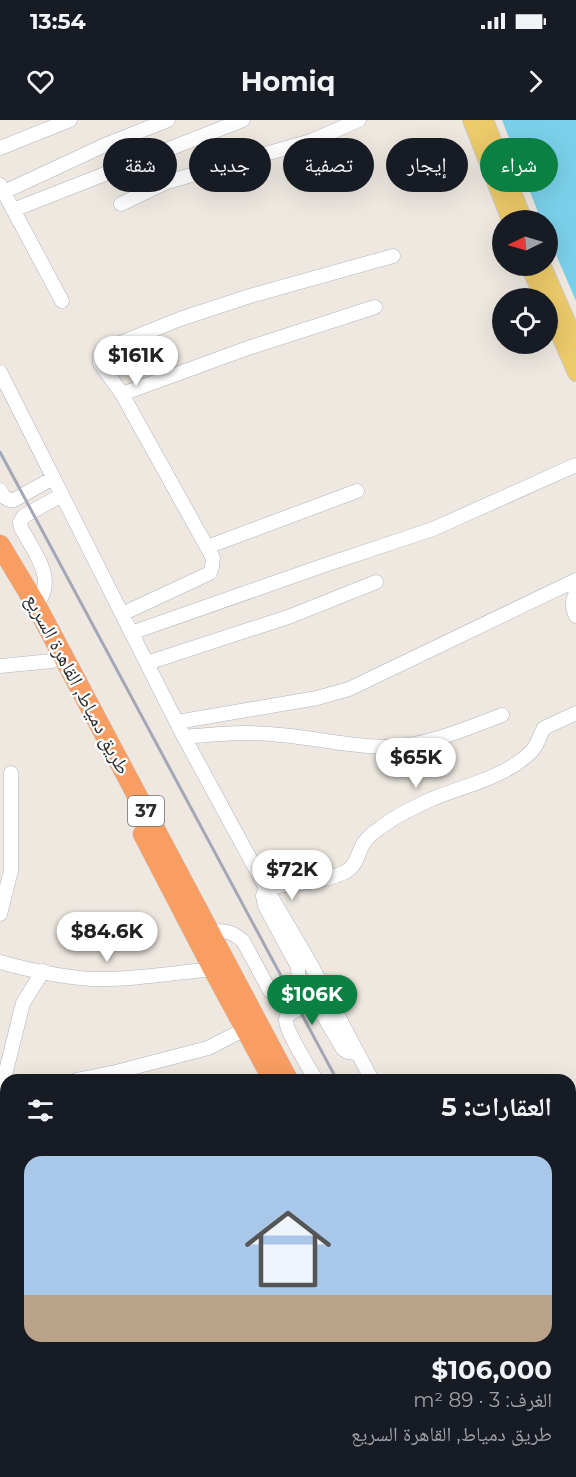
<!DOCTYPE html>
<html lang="ar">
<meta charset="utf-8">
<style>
:root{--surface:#171b24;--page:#20242c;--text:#f1f3f6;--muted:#9ea1a6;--line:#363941;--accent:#0b8043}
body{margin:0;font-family:Montserrat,"Noto Naskh Arabic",sans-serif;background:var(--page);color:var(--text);direction:rtl;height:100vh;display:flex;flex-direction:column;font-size:22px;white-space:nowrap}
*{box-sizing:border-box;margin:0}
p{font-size:20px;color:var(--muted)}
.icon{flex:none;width:33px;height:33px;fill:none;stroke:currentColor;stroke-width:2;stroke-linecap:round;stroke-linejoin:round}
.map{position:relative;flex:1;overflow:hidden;direction:ltr}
.side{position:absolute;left:0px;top:954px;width:576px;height:404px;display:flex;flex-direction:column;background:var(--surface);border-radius:18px 18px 0 0;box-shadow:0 6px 24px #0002;direction:rtl}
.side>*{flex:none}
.hud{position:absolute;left:18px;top:18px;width:540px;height:54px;direction:rtl;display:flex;gap:12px}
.needle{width:39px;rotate:265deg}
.fabs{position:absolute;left:492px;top:90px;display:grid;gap:12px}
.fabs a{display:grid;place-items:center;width:66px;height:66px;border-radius:50%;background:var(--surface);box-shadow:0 6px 24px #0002;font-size:30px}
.price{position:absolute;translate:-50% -51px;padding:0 14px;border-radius:21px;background:#fff;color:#222;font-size:20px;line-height:39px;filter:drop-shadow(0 2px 3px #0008)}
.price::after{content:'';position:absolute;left:50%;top:36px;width:18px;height:14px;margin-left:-9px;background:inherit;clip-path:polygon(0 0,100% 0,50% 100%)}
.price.current{background:var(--accent);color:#fff}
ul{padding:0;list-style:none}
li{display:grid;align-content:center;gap:12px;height:318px;padding:0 24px}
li+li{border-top:2px solid var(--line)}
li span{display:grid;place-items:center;height:186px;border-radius:18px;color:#555}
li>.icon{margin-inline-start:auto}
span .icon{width:108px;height:108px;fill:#fffc;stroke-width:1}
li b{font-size:26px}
h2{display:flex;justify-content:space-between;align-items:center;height:72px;padding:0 24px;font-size:26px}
.pill{padding:0 21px;border-radius:27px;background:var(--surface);box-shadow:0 6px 24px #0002;font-size:21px;line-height:54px}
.pill.current{background:var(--accent);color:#fff}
.status{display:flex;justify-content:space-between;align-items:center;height:42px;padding:0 30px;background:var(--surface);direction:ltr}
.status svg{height:16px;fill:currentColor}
header{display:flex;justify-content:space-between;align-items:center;height:78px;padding:0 24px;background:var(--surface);font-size:27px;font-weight:700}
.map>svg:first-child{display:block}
</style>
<div class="status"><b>13:54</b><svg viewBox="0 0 49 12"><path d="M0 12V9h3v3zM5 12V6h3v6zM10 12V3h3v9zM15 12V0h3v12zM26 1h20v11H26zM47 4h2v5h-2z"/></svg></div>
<header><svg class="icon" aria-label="forward" viewBox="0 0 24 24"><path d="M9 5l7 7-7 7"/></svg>Homiq<svg class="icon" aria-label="heart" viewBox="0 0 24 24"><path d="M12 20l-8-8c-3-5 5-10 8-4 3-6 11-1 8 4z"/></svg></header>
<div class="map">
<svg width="576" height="1357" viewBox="0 0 576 1357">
<rect width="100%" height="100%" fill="#eee8e1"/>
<!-- water -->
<path fill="#7ad0ea" d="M502 0H576V181L548 116V100H541Z"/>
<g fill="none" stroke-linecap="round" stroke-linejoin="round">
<!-- minor casing -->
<g stroke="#b1b4bd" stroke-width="15">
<path id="minor" d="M0 28 70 0
M0 65 62 181
M4 72 105 25 168 0
M121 84 167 62 311 21 359 0
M13 90 243 0
M0 252 184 617 266 768 309 841 372 960
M122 274 248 228 375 187
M0 370C3 376 6 381 14 380L53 358
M207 427 357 371
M576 473C572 481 572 487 576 496
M36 485C58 460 34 432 21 408L20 402 24 396 62 375
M122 494 210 453 212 447 213 438 122 274 100 243V234L103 230 180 199 250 176 393 136
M131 513 325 445 433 409 576 345
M147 543 291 496 376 462
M0 546 52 541
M177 602 317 578 349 569 576 460
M184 617C217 614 248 611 281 615 316 618 351 627 387 627 426 626 466 609 502 595
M0 794 11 751V653
M209 812C223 810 232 811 243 821L270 871C278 874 290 870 296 863 300 859 298 852 298 847L265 786 263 776 266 768C289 764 327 762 347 751 357 745 358 733 363 724 367 718 374 712 380 708 395 696 414 687 432 679 466 665 504 658 531 632 538 625 539 616 544 608L576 593
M0 842C29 850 61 857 92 859 132 860 173 853 213 849
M76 960 116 952 208 928 245 909
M316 960C310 949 285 910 286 900 287 893 295 891 300 888 306 883 309 882 317 885L343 929 348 932 357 933
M0 975 23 883 43 851
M570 987 576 986
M0 994 6 990
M570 1014 576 1012
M570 1081 576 1080
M0 1163 6 1160
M0 1176 4 1219 1 1314
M570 1336 576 1335
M112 1352 114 1357
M515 1352 516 1357"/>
</g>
<!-- major casing -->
<g stroke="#c9c9c9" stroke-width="18">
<path id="major" d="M471 0 510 100
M485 0 524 100
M529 146 543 178
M543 146 576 222
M548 189 576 253"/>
</g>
<!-- highway casing -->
<g stroke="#c9c9c9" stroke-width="21">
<path id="highway" d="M0 425 36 485 288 960
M143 714 213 849 273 960
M435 1352 436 1357"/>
</g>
<!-- minor -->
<use href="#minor" stroke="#fff" stroke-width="14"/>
<!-- major -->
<use href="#major" stroke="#ecc969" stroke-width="16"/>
<!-- highway -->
<use href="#highway" stroke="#f89e63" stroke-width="20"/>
<!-- rail -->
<path stroke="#a4a7b7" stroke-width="3" d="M0 332 337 960
M486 1352 487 1357"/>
</g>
<g text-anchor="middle" stroke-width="4.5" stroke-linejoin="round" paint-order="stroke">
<!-- shield labels -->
<rect fill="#fff" stroke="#6d6d6d" stroke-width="1.5" x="128" y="676" width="36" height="30" rx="4.5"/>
<g font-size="18" font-weight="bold" fill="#2e2e2e">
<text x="146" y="697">37</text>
</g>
<!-- street labels -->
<g font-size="20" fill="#2e2e2e" stroke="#fff">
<text transform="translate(78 564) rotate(62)" y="7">طريق دمياط, القاهرة السريع</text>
</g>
</g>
</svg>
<div class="fabs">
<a><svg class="needle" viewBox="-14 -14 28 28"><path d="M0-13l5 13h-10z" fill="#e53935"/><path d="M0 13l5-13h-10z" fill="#9ea1a6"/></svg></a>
<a><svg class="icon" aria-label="locate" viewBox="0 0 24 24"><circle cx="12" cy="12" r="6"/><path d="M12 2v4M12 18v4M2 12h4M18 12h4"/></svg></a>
</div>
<b class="price" style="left:136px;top:267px">$161K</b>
<b class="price" style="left:416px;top:669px">$65K</b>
<b class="price" style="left:292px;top:781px">$72K</b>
<b class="price" style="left:107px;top:843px">$84.6K</b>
<b class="price current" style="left:312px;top:906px">$106K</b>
<div class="hud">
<a class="pill current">شراء</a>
<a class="pill">إيجار</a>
<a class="pill">تصفية</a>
<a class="pill">جديد</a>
<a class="pill">شقة</a>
</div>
<section class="side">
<h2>العقارات: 5<svg class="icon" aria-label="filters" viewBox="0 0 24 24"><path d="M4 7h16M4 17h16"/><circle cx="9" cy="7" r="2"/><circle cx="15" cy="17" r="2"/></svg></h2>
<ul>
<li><span style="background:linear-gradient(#a9c7e8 75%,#b9a48a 0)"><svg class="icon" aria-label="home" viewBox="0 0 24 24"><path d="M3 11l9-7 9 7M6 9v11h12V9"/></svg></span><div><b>$106,000</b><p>الغرف: 3 · 89 m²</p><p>طريق دمياط, القاهرة السريع</p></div></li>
</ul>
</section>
</div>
